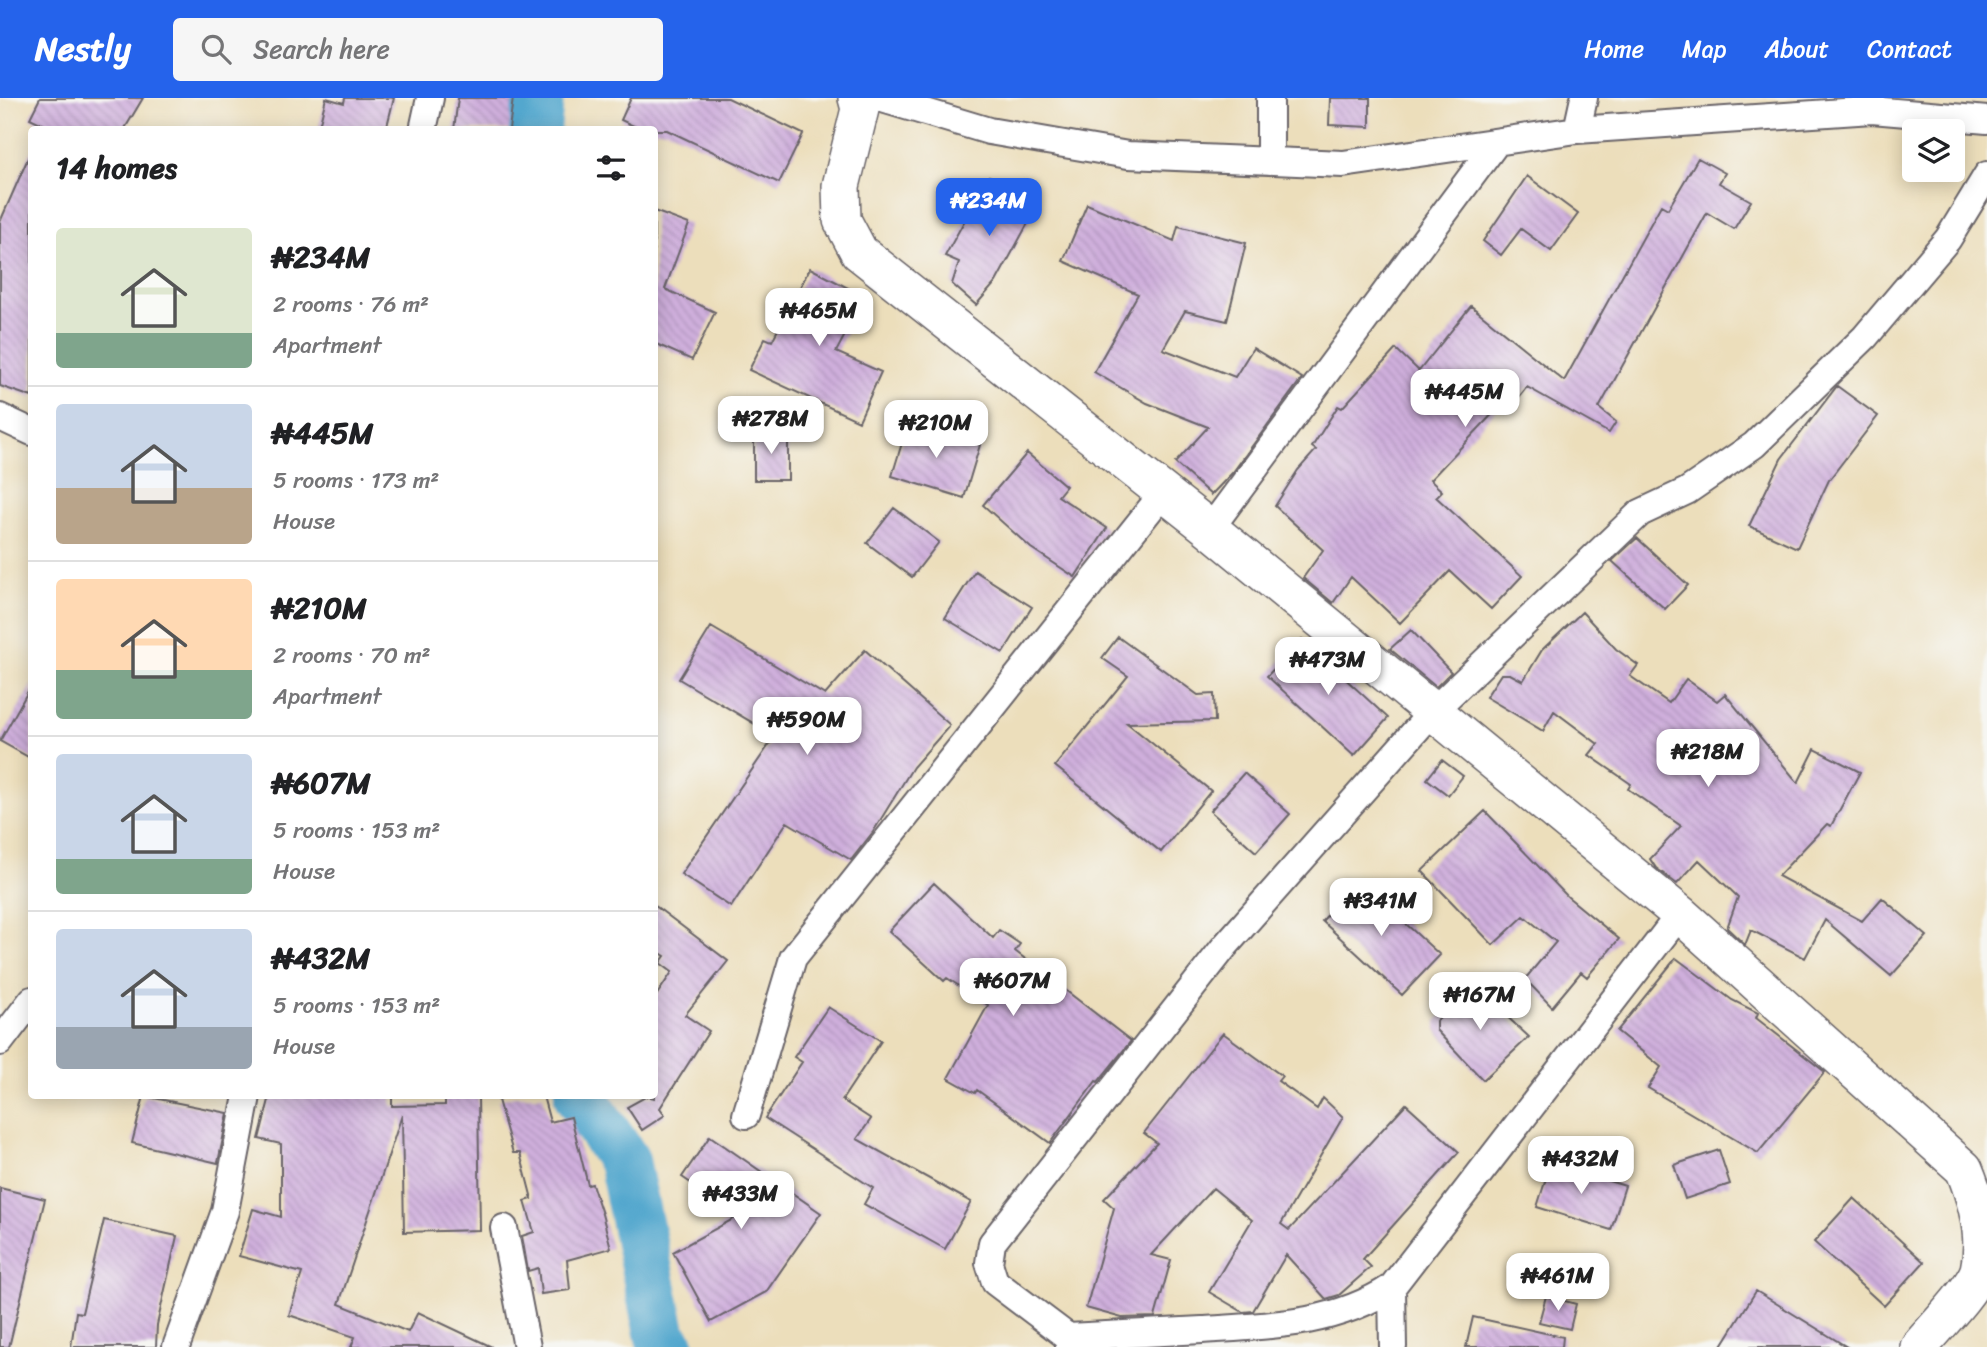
<!DOCTYPE html>
<meta charset="utf-8">
<style>
:root{--surface:#fff;--page:#f6f6f6;--text:#202124;--muted:#757577;--line:#e0e0e0;--accent:#2563eb}
body{margin:0;font-family:Sriracha,sans-serif;background:var(--page);color:var(--text);height:100vh;display:flex;flex-direction:column;font-size:26px;white-space:nowrap}
*{box-sizing:border-box;margin:0}
p{font-size:23px;color:var(--muted)}
.icon{flex:none;width:38px;height:38px;fill:none;stroke:currentColor;stroke-width:2;stroke-linecap:round;stroke-linejoin:round}
.map{position:relative;flex:1;overflow:hidden}
.details{position:absolute;left:28px;top:28px;width:630px;height:973px;display:flex;flex-direction:column;background:var(--surface);border-radius:7px;box-shadow:0 4px 18px #0003}
.details>*{flex:none}
.controls{position:absolute;left:1902px;top:21px;display:grid;gap:14px}
.controls a{display:grid;place-items:center;width:63px;height:63px;border-radius:7px;background:var(--surface);box-shadow:0 4px 18px #0003;font-size:35px}
.price{position:absolute;translate:-50% -60px;padding:0 16px;border-radius:14px;background:#fff;color:#222;font-size:23px;line-height:46px;filter:drop-shadow(0 2px 4px #0008)}
.price::after{content:'';position:absolute;left:50%;top:42px;width:21px;height:16px;margin-left:-10px;background:inherit;clip-path:polygon(0 0,100% 0,50% 100%)}
.price.on{background:var(--accent);color:#fff}
ul{padding:0;list-style:none}
li{display:flex;align-items:center;gap:21px;height:175px;padding:0 28px}
li+li{border-top:2px solid var(--line)}
li span{display:grid;place-items:center;flex:none;width:196px;height:140px;border-radius:7px;color:#555}
li>.icon{margin-inline-start:auto}
span .icon{width:84px;height:84px;fill:#fffc;stroke-width:1}
li b{font-size:30px}
h2{display:flex;justify-content:space-between;align-items:center;height:84px;padding:0 28px;font-size:30px}
header{display:flex;align-items:center;gap:42px;box-sizing:border-box;height:98px;padding:0 35px;background:var(--accent);color:#fff}
header strong{font-size:33px}
nav{display:flex;gap:38px;margin-inline-start:auto;font-size:24px}
.search{width:490px;height:63px;background:var(--page);display:flex;align-items:center;gap:18px;box-sizing:border-box;padding:0 24px;border-radius:7px;color:var(--muted);font-size:26px}
.map>svg:first-child{display:block}
</style>
<header>
<strong>Nestly</strong>
<div class="search"><svg class="icon" aria-label="search" viewBox="0 0 24 24"><circle cx="10" cy="10" r="6"/><path d="M15 15l6 6"/></svg>Search here</div>
<nav><a>Home</a><a>Map</a><a>About</a><a>Contact</a></nav>
</header>
<div class="map">
<svg width="1987" height="1249" viewBox="0 0 1987 1249">
<defs>
<pattern id="building-back-hatch" width="6" height="6" patternUnits="userSpaceOnUse" patternTransform="scale(1.75)"><rect width="6" height="6" fill="#cfafdc"/><path d="M-1 5l2 2M0 0l6 6M5-1l2 2" fill="none" stroke="#b196be"/></pattern>
</defs>
<rect width="100%" height="100%" fill="#f6f6f2"/>
<filter id="ink" filterUnits="userSpaceOnUse"><feTurbulence type="fractalNoise" baseFrequency=".0143" numOctaves="2"/><feDisplacementMap in="SourceGraphic" scale="14" xChannelSelector="R" yChannelSelector="G"/><feConvolveMatrix kernelMatrix="1 2 1 2 8 2 1 2 1" color-interpolation-filters="sRGB"/></filter>
<filter id="wash" filterUnits="userSpaceOnUse"><feTurbulence type="fractalNoise" baseFrequency=".00686" numOctaves="4" result="noise"/><feDisplacementMap in="SourceGraphic" scale="28" xChannelSelector="R" yChannelSelector="G"/><feGaussianBlur stdDeviation="1.57" result="paint"/><feColorMatrix in="noise" values="0 0 0 0 0 0 0 0 0 0 0 0 0 0 0 0 0 1.4 0 .05"/><feComposite in="paint" operator="in"/></filter>
<g filter="url(#wash)">
<rect width="100%" height="100%" fill="#ecdebb"/>
<g fill="none" stroke-linecap="round" stroke-linejoin="round">
<!-- river -->
<path stroke="#52a7ce" stroke-width="52" d="M535 32 538 0
M580 998 624 1063 661 1239 669 1249"/>
</g>
<g id="blocks">
<!-- building -->
<path fill="url(#building-back-hatch)" d="M40 0H143L124 32H55L30 20Z
M326 0 344 5 345 0H394L386 32H318Z
M458 0H513L509 32H454Z
M631 0H728L803 36 779 85 667 32H642L621 22Z
M1330 0H1370V29L1329 27Z
M32 51V299L0 288V124Z
M1698 60 1725 75 1719 85 1751 103 1734 131 1707 115 1599 310 1616 324 1609 335 1527 289 1507 314 1500 308 1430 382 1442 393 1436 399 1522 478 1491 511 1450 473 1400 525 1351 479 1333 505 1303 480 1323 452 1275 408 1298 372 1316 352 1312 349 1338 308 1342 310 1396 251 1419 273 1471 208 1564 283 1661 107 1668 111Z
M989 78 1039 105 996 184 976 207 952 186 959 164 945 158Z
M1527 78 1578 116 1551 153 1521 131 1501 157 1483 143Z
M1087 106 1174 143 1178 128 1246 145 1227 223 1185 213 1163 251 1235 279 1253 250 1302 280 1233 374 1211 397 1175 365 1208 329 1147 305 1094 274 1138 196 1063 163Z
M654 113 689 126 665 191 715 214 692 262 654 245Z
M810 170 865 199 836 254 881 274 859 323 749 272 765 240 772 243Z
M1837 288 1878 318 1829 382 1797 450 1749 428 1781 361Z
M908 325 980 347 964 400 892 378Z
M754 335H788V382H754Z
M1027 355 1066 388 1058 398 1107 430 1075 479 1031 450 983 407Z
M894 410 939 444 912 479 867 445Z
M1637 440 1688 487 1665 511 1612 463Z
M975 473 1032 509 1003 555 945 520Z
M1582 514 1616 551 1638 567 1630 578 1669 605 1686 581 1717 603 1725 596 1798 685 1815 651 1860 674 1831 728 1827 726 1778 778 1862 823 1882 800 1927 838 1891 878 1825 822 1805 860 1751 832 1745 847 1727 830 1738 799 1699 762 1677 786 1656 770 1650 761 1681 728 1628 691 1631 686 1589 657 1598 646 1554 613 1543 633 1486 599 1501 576H1510L1523 583 1542 552Z
M711 529 825 597 865 552 950 627 913 669 873 734 851 762 787 724 731 809 681 776 775 638 679 581Z
M1411 532 1451 574 1436 589 1390 551Z
M1118 539 1198 597 1214 596 1215 623 1127 625 1211 693 1161 754 1055 668 1128 578 1102 560Z
M1302 541 1388 620 1354 658 1267 578Z
M32 586V661L0 643Z
M1442 662 1463 678 1448 697 1427 681Z
M1244 675 1290 716 1256 754 1210 713Z
M1485 713 1568 799 1619 841 1587 879 1581 874 1552 909 1525 881 1556 844 1524 818 1493 847 1422 773Z
M1359 783 1440 857 1402 897 1322 823Z
M934 785 993 840 999 832 1020 846 1015 853 1131 943 1098 984 1096 983 1050 1045 977 992 975 995 948 980 988 907 947 880 944 883 889 833Z
M654 807 728 863 685 917 709 933 660 1010 665 1017 642 1032 627 1009 647 998 654 1000V901L672 874 660 865 665 858 654 851Z
M1676 860 1732 902 1758 915 1756 920 1825 974 1758 1055 1648 990 1661 969 1617 933Z
M1474 888 1529 939 1483 982 1436 932V923Z
M828 909 881 943 842 1002 871 1021 857 1041 971 1104 945 1151 864 1106 873 1090 765 1020 802 964 794 959Z
M1223 935 1282 978 1278 983 1317 1011 1323 1000 1343 1019 1281 1126 1289 1132 1406 1006 1459 1054 1363 1161 1371 1169 1339 1197 1326 1201 1286 1157 1253 1213 1243 1214 1209 1194 1252 1122 1213 1090 1151 1157 1171 1162 1155 1219 1122 1220 1086 1210 1114 1110 1104 1101 1157 1045 1144 1035Z
M144 998 228 1015 218 1065 132 1045Z
M270 998H392V1008L445 1007V998H478L480 1132 404 1134 402 1017 339 1206 408 1234 418 1214 492 1249H351L355 1239 289 1217 302 1175 239 1158 253 1111 281 1119V1046L259 1041Z
M514 998H543L550 1024 571 1019 588 1087 592 1086 602 1116 611 1150 567 1162 570 1192 541 1196 538 1170 528 1173 522 1138 534 1134 525 1103 532 1101 520 1055H513L498 1002Z
M710 1038 821 1115 766 1194 711 1224 673 1154 739 1118 682 1079Z
M1719 1052 1730 1086 1685 1101 1674 1067Z
M1551 1065 1625 1088 1611 1132 1537 1109Z
M0 1090 45 1101 9 1249H0Z
M1854 1100 1924 1164 1884 1208 1814 1144Z
M104 1122 177 1138 157 1227 156 1249H71L76 1214 82 1215Z
M1756 1193 1847 1249H1721Z
M1546 1198 1576 1206 1570 1231 1539 1224Z
M1473 1219 1563 1239 1562 1249H1466Z"/>
</g>
</g>
<g filter="url(#ink)">
<use href="#blocks" fill-opacity="0" stroke="#696468" stroke-width="2"/>
<g fill="none" stroke-linecap="round" stroke-linejoin="round">
<!-- street casing -->
<g stroke="#696468" stroke-width="30">
<path id="street" d="M879 0 989 33 1128 57 1343 66 1577 32 1872 12 1987 22
M1270 0V63
M423 32 430 0
M1577 32 1584 0
M0 319 32 334
M1210 431 1497 44
M0 944 32 902
M746 1017 793 860 1164 394
M504 1130 527 1249
M1392 1189 1393 1249
M1068 1239C1113 1237 1157 1234 1202 1232 1268 1228 1335 1227 1392 1189L1680 816
M176 1249 225 1113 247 998
M1069 1249 1068 1239 995 1184 989 1165 992 1145 1225 848 1433 613 1640 415 1687 393 1754 347 1865 239 1948 141 1987 77"/>
</g>
<!-- secondary casing -->
<g stroke="#696468" stroke-width="40">
<path id="secondary" d="M857 0 860 11 841 88 842 122 859 154 1210 431 1680 816 1964 1071C1976 1100 1987 1139 1979 1172 1973 1192 1934 1231 1919 1249"/>
</g>
<!-- street -->
<use href="#street" stroke="#fff" stroke-width="26"/>
<!-- secondary -->
<use href="#secondary" stroke="#fff" stroke-width="37"/>
</g>
</g>
</svg>
<div class="controls">
<a><svg class="icon" aria-label="layers" viewBox="0 0 24 24"><path d="M12 4l9 5-9 5-9-5zM3 14l9 5 9-5"/></svg></a>
</div>
<b class="price on" style="left:989px;top:140px">₦234M</b>
<b class="price" style="left:819px;top:250px">₦465M</b>
<b class="price" style="left:1465px;top:331px">₦445M</b>
<b class="price" style="left:771px;top:358px">₦278M</b>
<b class="price" style="left:936px;top:362px">₦210M</b>
<b class="price" style="left:1328px;top:599px">₦473M</b>
<b class="price" style="left:807px;top:659px">₦590M</b>
<b class="price" style="left:1708px;top:691px">₦218M</b>
<b class="price" style="left:1381px;top:840px">₦341M</b>
<b class="price" style="left:1013px;top:920px">₦607M</b>
<b class="price" style="left:1480px;top:934px">₦167M</b>
<b class="price" style="left:1581px;top:1098px">₦432M</b>
<b class="price" style="left:741px;top:1133px">₦433M</b>
<b class="price" style="left:1558px;top:1215px">₦461M</b>
<section class="details">
<h2>14 homes<svg class="icon" aria-label="filters" viewBox="0 0 24 24"><path d="M4 7h16M4 17h16"/><circle cx="9" cy="7" r="2"/><circle cx="15" cy="17" r="2"/></svg></h2>
<ul>
<li><span style="background:linear-gradient(#dfe7d0 75%,#7fa58c 0)"><svg class="icon" aria-label="home" viewBox="0 0 24 24"><path d="M3 11l9-7 9 7M6 9v11h12V9"/></svg></span><div><b>₦234M</b><p>2 rooms · 76 m²</p><p>Apartment</p></div></li>
<li><span style="background:linear-gradient(#c9d6e8 60%,#b9a48a 0)"><svg class="icon" aria-label="home" viewBox="0 0 24 24"><path d="M3 11l9-7 9 7M6 9v11h12V9"/></svg></span><div><b>₦445M</b><p>5 rooms · 173 m²</p><p>House</p></div></li>
<li><span style="background:linear-gradient(#ffd9b3 65%,#7fa58c 0)"><svg class="icon" aria-label="home" viewBox="0 0 24 24"><path d="M3 11l9-7 9 7M6 9v11h12V9"/></svg></span><div><b>₦210M</b><p>2 rooms · 70 m²</p><p>Apartment</p></div></li>
<li><span style="background:linear-gradient(#c9d6e8 75%,#7fa58c 0)"><svg class="icon" aria-label="home" viewBox="0 0 24 24"><path d="M3 11l9-7 9 7M6 9v11h12V9"/></svg></span><div><b>₦607M</b><p>5 rooms · 153 m²</p><p>House</p></div></li>
<li><span style="background:linear-gradient(#c9d6e8 70%,#9aa5b1 0)"><svg class="icon" aria-label="home" viewBox="0 0 24 24"><path d="M3 11l9-7 9 7M6 9v11h12V9"/></svg></span><div><b>₦432M</b><p>5 rooms · 153 m²</p><p>House</p></div></li>
</ul>
</section>
</div>
